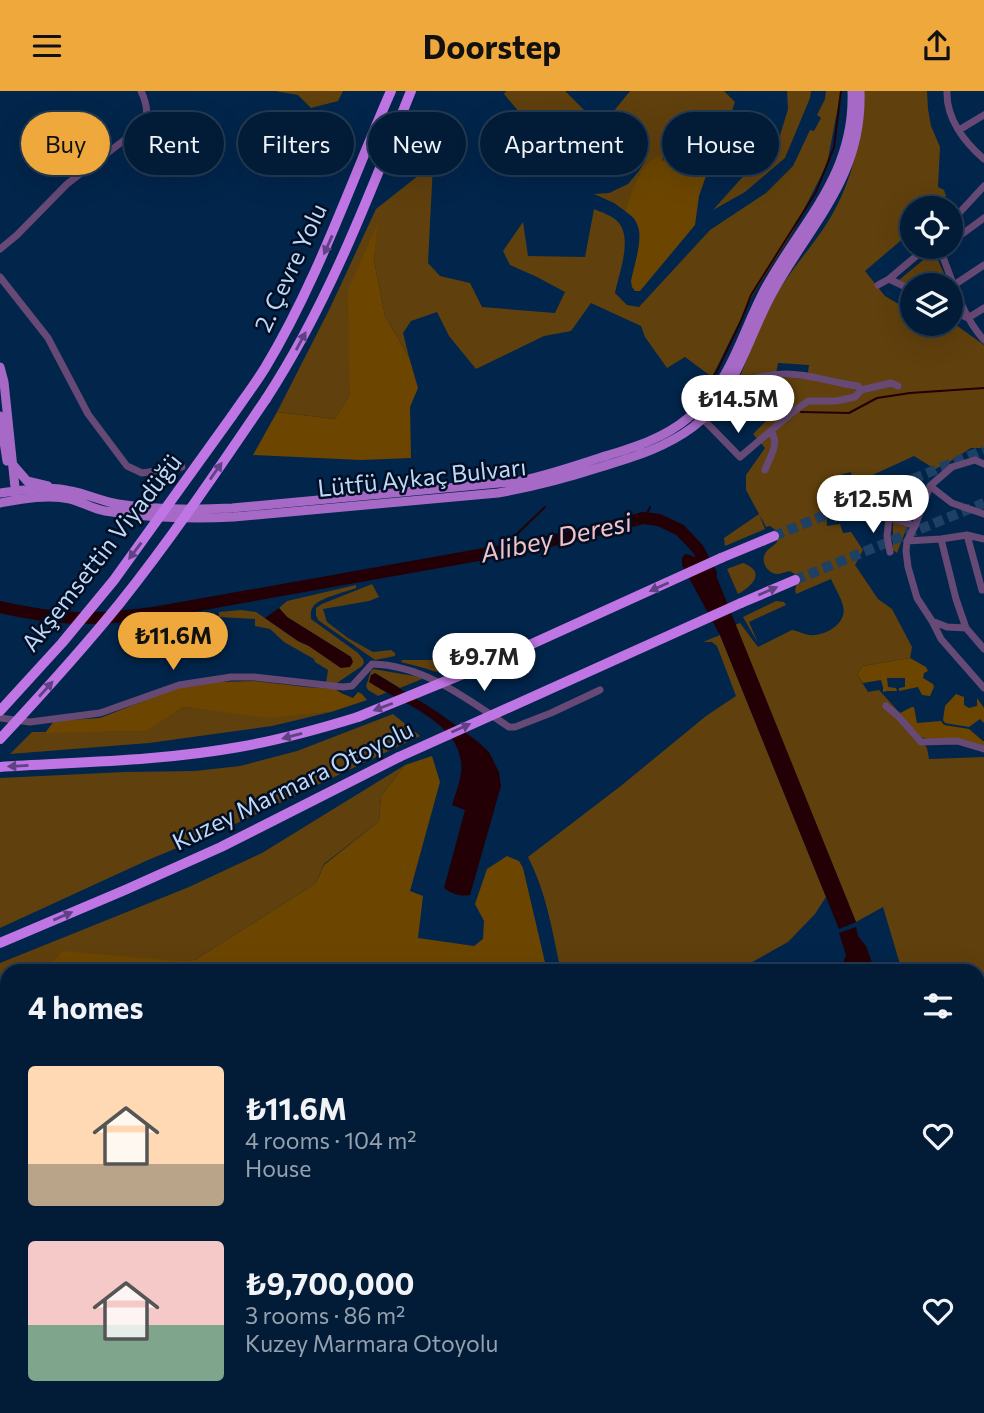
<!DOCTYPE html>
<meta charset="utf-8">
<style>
:root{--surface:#021c38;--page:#102943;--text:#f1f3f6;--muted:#96a1ae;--line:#233a53;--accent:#eea83c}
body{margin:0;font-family:Commissioner,sans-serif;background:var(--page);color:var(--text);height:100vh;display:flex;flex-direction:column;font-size:26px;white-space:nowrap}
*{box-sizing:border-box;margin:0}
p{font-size:23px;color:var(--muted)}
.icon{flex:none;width:38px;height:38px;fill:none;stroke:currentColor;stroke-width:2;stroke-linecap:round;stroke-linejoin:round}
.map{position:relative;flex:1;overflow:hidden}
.details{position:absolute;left:0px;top:873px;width:985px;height:450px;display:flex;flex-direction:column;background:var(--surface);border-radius:21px 21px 0 0;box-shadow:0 7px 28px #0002,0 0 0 2px var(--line)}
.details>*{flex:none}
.top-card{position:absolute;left:21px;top:21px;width:943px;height:63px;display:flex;gap:14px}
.tools{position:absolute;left:900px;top:105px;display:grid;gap:14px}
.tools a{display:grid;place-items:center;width:63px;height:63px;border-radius:50%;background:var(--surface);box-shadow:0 7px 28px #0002,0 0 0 2px var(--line);font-size:35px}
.price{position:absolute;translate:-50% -60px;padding:0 16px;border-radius:24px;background:#fff;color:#222;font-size:23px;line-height:46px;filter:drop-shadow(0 2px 4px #0008)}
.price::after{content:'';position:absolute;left:50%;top:42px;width:21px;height:16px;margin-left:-10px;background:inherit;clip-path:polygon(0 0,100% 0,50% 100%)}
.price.current{background:var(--accent);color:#111}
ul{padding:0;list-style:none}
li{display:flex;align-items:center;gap:21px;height:175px;padding:0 28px}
li span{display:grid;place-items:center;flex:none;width:196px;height:140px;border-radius:7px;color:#555}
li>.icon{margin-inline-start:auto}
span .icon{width:84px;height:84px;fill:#fffc;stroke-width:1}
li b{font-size:30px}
h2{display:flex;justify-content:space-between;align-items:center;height:84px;padding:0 28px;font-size:30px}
.chip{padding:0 24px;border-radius:32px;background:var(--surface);box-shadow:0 7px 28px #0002,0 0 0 2px var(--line);font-size:24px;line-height:63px}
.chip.current{background:var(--accent);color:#111}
header{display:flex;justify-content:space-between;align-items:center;height:91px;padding:0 28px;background:var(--accent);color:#111;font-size:32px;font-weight:700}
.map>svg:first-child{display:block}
</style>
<header><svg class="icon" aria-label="menu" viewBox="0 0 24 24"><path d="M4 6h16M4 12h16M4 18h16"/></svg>Doorstep<svg class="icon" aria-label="share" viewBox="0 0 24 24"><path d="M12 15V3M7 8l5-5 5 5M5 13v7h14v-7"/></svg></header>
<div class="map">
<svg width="984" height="1322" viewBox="0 0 984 1322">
<rect width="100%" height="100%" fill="#02254b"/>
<!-- green -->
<path fill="#60400d" d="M275 0H343L338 10 311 17 298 4Z
M506 0H565L601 36 630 0H724L735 11 722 48 699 39 675 47 662 70 640 83 625 120 614 112 594 103 609 102 628 93 639 80 645 70 641 52 632 47 598 56 586 55 564 61 539 30 529 33 504 3Z
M787 0H811L810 7 785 67 745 101 713 119 738 91 778 51 788 18Z
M826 0H841L827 73 792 142 752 205 712 286 685 266 667 277 645 246 641 235 591 212 571 240 544 245 476 278 449 245 437 221 411 230 403 242 409 266 385 225 374 169 377 135 350 266V303L335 328 277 321 330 217 376 118 433 73 428 172 440 185 470 192 482 216 555 222 565 201 537 186 510 174 503 160 523 131 528 165 585 166 594 118C601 121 613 125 618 131 633 147 619 182 615 202L627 214 639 216 710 139 766 102 793 75 810 39 814 40 821 27 817 24 825 8Z
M864 0H927L928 18 931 35 940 56 938 96 944 99 946 105 937 113 938 117H912V140L865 180 885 205 912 221V233H933L949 242 956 234 984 254V357H971L946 373 935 378 914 365 853 393 851 381 832 386 826 407 827 435 840 433 843 442 851 441 863 459 855 474 878 508 892 518 912 556 910 567 863 575 857 583 868 601 879 599 908 631 927 657 929 668 984 666V1010L978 1012V880H902L883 816 856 831 735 534 740 532 758 556 792 539C798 540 803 543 809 544 825 546 848 532 843 515 841 506 835 497 831 488L796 503 795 499C798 491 799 484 790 480 788 480 780 483 779 483 769 484 760 472 765 463 767 458 774 455 777 451V440L770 435 766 436 746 399V384L765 357 753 343 780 316 777 286 807 288 809 274 778 272 776 283 740 290 739 288C750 260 761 230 776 204 791 178 813 155 829 129 853 90 862 45 864 0Z
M934 160 949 194 912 195 899 189Z
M759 423 765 438 725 455 724 447Z
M893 431 907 436 897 462 893 459Z
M743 472C767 481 752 495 738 503L727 478Z
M372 493 379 506 369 510 323 518 327 531 348 547 373 561 391 559 395 562V565L375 569 318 529 316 524V517L322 513Z
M356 494V497C346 501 318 507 313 516 310 520 311 524 311 528L358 562 363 568 364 572 362 575 337 592H326L328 579 315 571 314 568 284 551 270 538 255 535V528L219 526V521L241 519 256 521 298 550 309 555 341 577 351 566 287 526 279 517 287 510Z
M776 510 784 511 786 514 749 531 758 552 743 526Z
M720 544 826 806 815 823 788 851 736 880H561C552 840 547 803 528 766L622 694 706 625 736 605 717 555 712 551H703Z
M402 569H433L455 573V575L436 581 424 577 401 571Z
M373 578 420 586 422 588 400 597 375 582 373 593 388 601 378 605 368 599 366 595 371 580Z
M184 616 273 626 331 621 272 635 149 652 10 663 32 641 145 640Z
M393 623 420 645 242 730 148 769 0 837V687L124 681 195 680 240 675 297 660Z
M405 674 381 705 379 730 324 773 316 792 195 869 45 879 44 880H7V929C0 911 0 892 0 872L189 796 262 762Z
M0 941 7 949V999L0 1001Z
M0 1018 7 1020V1316H216L210 1322H0Z
M462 1316H625L626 1322H466Z
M640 1316H726L729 1322H638Z"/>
<!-- forest -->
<path fill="#6c4600" d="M699 39 722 48 719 59 707 82 699 105 695 134 640 200H635L632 196 631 190C634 174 644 147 637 133 635 127 630 124 625 120 633 101 638 75 657 66L663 70 675 47Z
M378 132 374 169 385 225 409 266 418 297 410 316 411 367 361 369 253 364 277 321 335 328 350 303 348 199Z
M910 567 926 576 928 580 924 582 923 587 933 593 934 596 930 605 922 604 918 596 899 600V597L905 596V587H887L888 596 896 597 897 600H887L883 601V596L881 589 863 592 857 583 863 575Z
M255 590 306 596 335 598 341 602 353 607 358 601 362 603 367 609 331 621 270 627 184 616 146 640 45 642 54 630 100 627 179 596 216 591Z
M956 603 964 606V614L969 617 977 615V607L984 617V632L980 628 969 636 945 632 943 629 945 615Z
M912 616H914L917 632 941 630 944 634 969 638 983 650H984V657L919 646 900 622Z
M432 665 440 691 410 800 423 805 418 847 474 855 483 848 484 830 475 813 487 778 507 765 519 770 523 777 547 880H44L63 860 176 870 195 869 316 792 324 774 379 730 381 705 405 674Z
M984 1010V1058L978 1057V1012Z
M242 1316H462L466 1322H238L243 1319Z"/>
<!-- water -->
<path fill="#230005" d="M685 463C698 465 710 475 717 487L856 831 839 838 720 544 682 474V467Z
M279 517 287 526 351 566 353 571 350 576 341 577 309 555 298 550 265 527Z
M375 582 439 622 477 650 489 661 499 681 501 695 470 804C461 806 452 803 444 797L465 719 452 714C456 700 463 686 461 671 457 630 399 611 369 591L371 584Z
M856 836 858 845 866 855 875 880H831L843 872 846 864 839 842Z
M978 1057 984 1058V1322H810L803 1316H978Z"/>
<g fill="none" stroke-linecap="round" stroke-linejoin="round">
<!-- stream -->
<path stroke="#230005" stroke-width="2" d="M689 316 705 297 717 280 741 230 751 204 816 101 834 56 841 0
M801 321 849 322 877 307 910 302 984 297
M645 427 650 416
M502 460 520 440 545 416"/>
<!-- river -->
<path stroke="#230005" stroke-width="12" d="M0 516C57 529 95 530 153 522L518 457 582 443 643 427 659 429 680 439 698 458 711 483"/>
<!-- highway-tunnel -->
<path stroke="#1e4065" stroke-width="10" stroke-dasharray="10 5" stroke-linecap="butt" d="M774 445 984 359
M795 489 984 412"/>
<!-- minor -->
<path stroke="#664975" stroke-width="7" d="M947 0C946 27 964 51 984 68
M959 39 984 24
M950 132 984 95
M950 152 984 127
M939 156C952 187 961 224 984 249
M0 158 17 144 67 93 140 37C150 25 147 13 141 0
M0 186 48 247 88 323 127 375 142 382 182 376
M878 194 889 188
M954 194 984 174
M912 199 889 188 927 156
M950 218 968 227 984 217
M861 299 891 292 898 295
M703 328 740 366 794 320 808 310H836L855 306 861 299 858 295C833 292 811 283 786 283 779 283 771 284 764 285 753 287 742 293 731 292
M984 373 975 369 952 376 930 395 915 435 907 450 906 460 908 476 917 507 932 530 947 536 966 537 984 558
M765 379C770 365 780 353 771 340
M930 395 952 412 984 423
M835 402 849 403C866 423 892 426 915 435
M889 427 887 445 890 461
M967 444 982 499 984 498
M941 448 956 508 966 537
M907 450 941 448 967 444 984 448
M932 530 941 548 984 597
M886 615 898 625 921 651 957 650 984 658
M0 627 30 631 100 622 179 594 231 586H254L343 596 352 595 372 573C424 574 467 608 509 636H515L551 622 600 599"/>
<!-- major -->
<path stroke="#a669c5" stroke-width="9" d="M0 276 4 291 16 406
M0 325 7 370
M14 375 27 390 48 395
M0 402C22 399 49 394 71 400 87 403 101 410 118 413 155 419 194 419 232 417L520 390C548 384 575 375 602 366 632 357 663 348 688 327 733 290 740 244 766 196 803 129 855 83 852 0
M0 412C22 408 48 403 70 408 82 411 93 418 105 420 148 427 192 428 234 426L498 402C533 396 567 387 601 376 633 366 665 357 693 336 737 303 747 247 773 201 811 132 863 86 860 0"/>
<!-- highway -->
<path stroke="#c075e4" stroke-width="10" d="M266 308C328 213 369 105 411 0
M232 325C243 309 255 293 265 277 318 189 350 93 391 0
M721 467 774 445
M741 512 795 489
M0 676C79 671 161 670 239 656 280 649 319 638 358 626
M0 852 125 799 221 756 399 666"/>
<!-- highway-bridge -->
<path stroke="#c075e4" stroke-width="10" d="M0 620 62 552 114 489 232 325
M358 626 490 572 721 467
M0 648C41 604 82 559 120 512 172 447 219 377 266 308
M399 666 741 512"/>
</g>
<!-- one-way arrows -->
<defs><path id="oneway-solid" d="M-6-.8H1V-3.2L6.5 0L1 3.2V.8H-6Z" transform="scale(1.75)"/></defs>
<g fill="#604284">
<use href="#oneway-solid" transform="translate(328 154) rotate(114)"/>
<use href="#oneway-solid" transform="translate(301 250) rotate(-62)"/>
<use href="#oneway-solid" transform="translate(216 380) rotate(-55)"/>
<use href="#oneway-solid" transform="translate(135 460) rotate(127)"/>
<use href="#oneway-solid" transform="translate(659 496) rotate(156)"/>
<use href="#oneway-solid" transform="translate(768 500) rotate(-23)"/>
<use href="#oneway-solid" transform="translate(46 598) rotate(-48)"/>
<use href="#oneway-solid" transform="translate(383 616) rotate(159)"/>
<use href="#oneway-solid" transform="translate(461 637) rotate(-24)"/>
<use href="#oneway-solid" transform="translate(292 645) rotate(165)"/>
<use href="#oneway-solid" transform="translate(18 675) rotate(177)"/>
<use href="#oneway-solid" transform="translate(63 825) rotate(-23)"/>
</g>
<g text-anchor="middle" stroke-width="5" stroke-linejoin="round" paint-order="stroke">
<!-- street labels -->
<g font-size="24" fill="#bfd8f7" stroke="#010e23">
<text transform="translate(291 177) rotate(-65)" y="8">2. Çevre Yolu</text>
<text transform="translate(422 387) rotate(-6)" y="8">Lütfü Aykaç Bulvarı</text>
<text transform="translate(102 462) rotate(-52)" y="8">Akşemsettin Viyadüğü</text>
<text transform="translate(293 695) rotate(-26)" y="8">Kuzey Marmara Otoyolu</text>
</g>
<!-- water labels -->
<g font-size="26" font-style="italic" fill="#f4c2c6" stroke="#010e23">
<text transform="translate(556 447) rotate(-12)" y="9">Alibey Deresi</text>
</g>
</g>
</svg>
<div class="tools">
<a><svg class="icon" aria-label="locate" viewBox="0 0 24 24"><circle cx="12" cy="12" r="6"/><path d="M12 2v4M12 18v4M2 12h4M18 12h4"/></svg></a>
<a><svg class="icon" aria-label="layers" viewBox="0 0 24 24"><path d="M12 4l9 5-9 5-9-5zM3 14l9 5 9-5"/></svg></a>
</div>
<b class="price" style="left:738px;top:344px">₺14.5M</b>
<b class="price" style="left:873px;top:444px">₺12.5M</b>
<b class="price current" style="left:173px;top:581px">₺11.6M</b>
<b class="price" style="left:484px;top:602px">₺9.7M</b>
<div class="top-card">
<a class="chip current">Buy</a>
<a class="chip">Rent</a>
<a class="chip">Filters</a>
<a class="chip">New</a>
<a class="chip">Apartment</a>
<a class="chip">House</a>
</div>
<section class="details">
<h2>4 homes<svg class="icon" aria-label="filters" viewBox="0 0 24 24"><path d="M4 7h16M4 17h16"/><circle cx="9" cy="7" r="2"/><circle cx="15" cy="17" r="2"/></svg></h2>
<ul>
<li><span style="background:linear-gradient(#ffd9b3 70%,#b9a48a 0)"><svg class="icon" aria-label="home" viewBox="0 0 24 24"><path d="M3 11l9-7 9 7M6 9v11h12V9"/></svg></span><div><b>₺11.6M</b><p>4 rooms · 104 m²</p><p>House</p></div><svg class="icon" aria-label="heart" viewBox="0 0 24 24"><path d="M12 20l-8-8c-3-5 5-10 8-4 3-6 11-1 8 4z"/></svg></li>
<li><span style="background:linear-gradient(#f6c9c9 60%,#7fa58c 0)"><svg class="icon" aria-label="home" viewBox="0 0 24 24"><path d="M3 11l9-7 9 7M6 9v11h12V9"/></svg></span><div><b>₺9,700,000</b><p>3 rooms · 86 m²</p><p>Kuzey Marmara Otoyolu</p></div><svg class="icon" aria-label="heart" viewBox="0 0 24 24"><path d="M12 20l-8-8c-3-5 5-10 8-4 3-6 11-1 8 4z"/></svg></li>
</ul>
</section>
</div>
